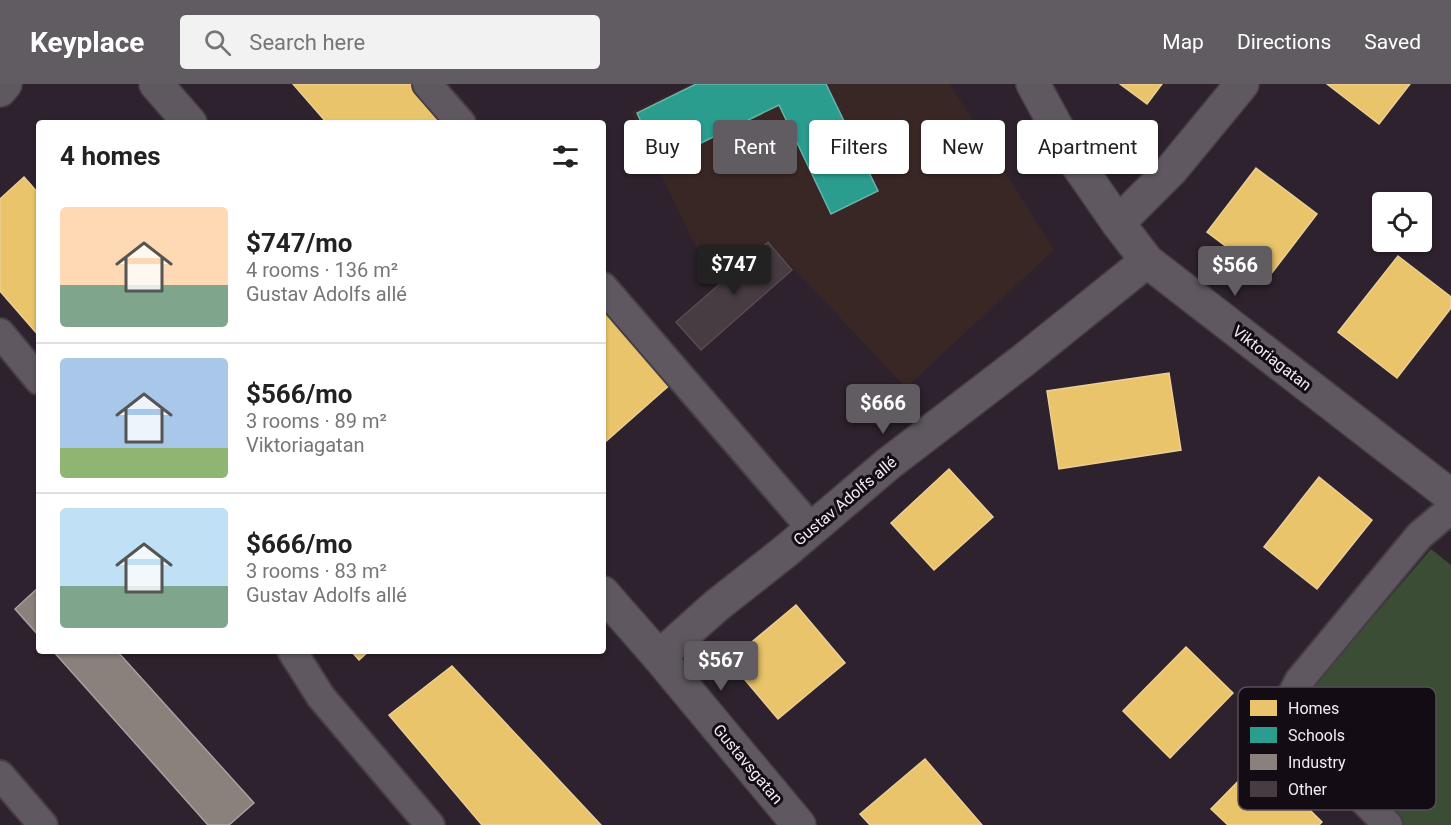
<!DOCTYPE html>
<html lang="en">
<head>
<meta charset="utf-8">
<style>
	body { margin:0; font-family:Roboto,sans-serif; background:#f2f2f2; color:#222; height:100vh; display:flex; flex-direction:column; font-size:22px; white-space:nowrap }
	* { box-sizing:border-box; margin:0 }
	p { font-size:20px; color:#767676 }
	.icon { flex:none; width:33px; height:33px; fill:none; stroke:currentColor; stroke-width:2; stroke-linecap:round; stroke-linejoin:round }
	.map { position:relative; flex:1; overflow:hidden }
	.sheet { position:absolute; left:36px; top:36px; width:570px; height:534px; display:flex; flex-direction:column; background:#fff; border-radius:6px; box-shadow:0 2px 4px #0004 }
	.sheet>* { flex:none }
	.top-card { position:absolute; left:624px; top:36px; width:570px; height:54px; display:flex; gap:12px }
	.controls { position:absolute; left:1372px; top:108px; display:grid; gap:12px }
	.controls a { display:grid; place-items:center; width:60px; height:60px; border-radius:6px; background:#fff; box-shadow:0 2px 4px #0004; font-size:30px }
	.price { position:absolute; translate:-50% -51px; padding:0 14px; border-radius:6px; background:#615c61; color:#fff; font-size:20px; line-height:39px; filter:drop-shadow(0 2px 3px #0008) }
	.price::after { content:''; position:absolute; left:50%; top:36px; width:18px; height:14px; margin-left:-9px; background:inherit; clip-path:polygon(0 0,100% 0,50% 100%) }
	.price.active { background:#222; color:#fff }
	ul { padding:0; list-style:none }
	li { display:flex; align-items:center; gap:18px; height:150px; padding:0 24px }
	li+li { border-top:2px solid #e0e0e0 }
	li span { display:grid; place-items:center; flex:none; width:168px; height:120px; border-radius:6px; color:#555 }
	li>.icon { margin-inline-start:auto }
	span .icon { width:72px; height:72px; fill:#fffc; stroke-width:1 }
	li b { font-size:26px }
	h2 { display:flex; justify-content:space-between; align-items:center; height:72px; padding:0 24px; font-size:26px }
	.tag { padding:0 21px; border-radius:6px; background:#fff; box-shadow:0 2px 4px #0004; font-size:21px; line-height:54px }
	.tag.active { background:#615c61; color:#fff }
	header { display:flex; align-items:center; gap:36px; box-sizing:border-box; height:84px; padding:0 30px; background:#615c61; color:#fff }
	header strong { font-size:28px }
	nav { display:flex; gap:33px; margin-inline-start:auto; font-size:21px }
	.search { width:420px; height:54px; background:#f2f2f2; display:flex; align-items:center; gap:15px; box-sizing:border-box; padding:0 21px; border-radius:6px; color:#767676; font-size:22px }
	.map>svg:first-child { display:block }
	.industrial { fill:#392725 }
	.green { fill:#3b4d34 }
	.homes { fill:#e9c46a; stroke:#edcf94; stroke-width:1.5 }
	.schools { fill:#2a9d8f; stroke:#67b4ae; stroke-width:1.5 }
	.industry { fill:#8a817c; stroke:#aaa0a0; stroke-width:1.5 }
	.building { fill:#473c41; stroke:#584c51; stroke-width:1.5 }
	.lines { fill:none; stroke-linecap:round; stroke-linejoin:round }
	.service-casing { stroke:#463d46; stroke-width:32 }
	.minor-casing { stroke:#463d46; stroke-width:36 }
	.service { stroke:#605860; stroke-width:28 }
	.minor { stroke:#605860; stroke-width:33 }
	.labels { text-anchor:middle; dominant-baseline:central; stroke-width:6; stroke-linejoin:round; paint-order:stroke }
	.street-label { font-size:16px; fill:#f5e8f5; stroke:#140c14 }
	.key { fill:#140c14; stroke:#584e58; stroke-width:1.5 }
	.key-label { font-size:16px; fill:#f5e8f5 }
</style>
</head>
<body>
<header>
<strong>Keyplace</strong>
<div class="search"><svg class="icon" aria-label="search" viewBox="0 0 24 24"><circle cx="10" cy="10" r="6"/><path d="M15 15l6 6"/></svg>Search here</div>
<nav><a>Map</a><a>Directions</a><a>Saved</a></nav>
</header>
<div class="map">
<svg width="1451" height="741" viewBox="0 0 1451 741">
	<rect width="100%" height="100%" fill="#2d222d"/>
	<path class="industrial" d="M 691,0 L 950,0 L 1054,166 L 906,304 L 768,157 L 714,201 L 631,28 Z"/>
	<path class="green" d="M 1431,465 L 1451,481 L 1451,741 L 1401,741 L 1292,627 Z"/>
	<g class="homes">
		<path d="M 293,0 L 411,0 L 445,39 L 327,39 Z"/>
		<path d="M 1120,0 L 1162,0 L 1147,20 Z"/>
		<path d="M 1327,0 L 1410,0 L 1379,40 Z"/>
		<path d="M 1256,84 L 1317,130 L 1268,194 L 1207,148 Z"/>
		<path d="M 24,93 L 39,110 L 39,252 L 0,207 L 0,115 Z"/>
		<path d="M 1398,172 L 1451,213 L 1451,224 L 1397,294 L 1338,248 Z"/>
		<path d="M 603,220 L 672,299 L 605,358 L 603,355 Z"/>
		<path d="M 1169,289 L 1181,366 L 1059,385 L 1047,307 Z"/>
		<path d="M 949,385 L 993,433 L 934,486 L 891,439 Z"/>
		<path d="M 1319,393 L 1372,436 L 1317,505 L 1264,463 Z"/>
		<path d="M 796,521 L 845,579 L 778,635 L 729,577 Z"/>
		<path d="M 1186,563 L 1233,609 L 1170,674 L 1123,627 Z"/>
		<path d="M 351,567 L 369,567 L 359,576 Z"/>
		<path d="M 452,582 L 601,741 L 482,741 L 389,631 Z"/>
		<path d="M 925,675 L 982,741 L 870,741 L 860,730 Z"/>
		<path d="M 1259,676 L 1322,738 L 1319,741 L 1228,741 L 1211,725 Z"/>
	</g>
	<path class="schools" d="M 696,0 L 826,0 L 878,107 L 831,130 L 779,21 L 660,79 L 637,29 Z"/>
	<g class="industry">
		<path d="M 39,503 L 39,552 L 15,525 Z"/>
		<path d="M 53,567 L 117,567 L 254,719 L 229,741 L 208,741 Z"/>
	</g>
	<path class="building" d="M 768,158 L 792,186 L 701,266 L 676,238 Z"/>
	<g class="lines">
		<defs>
			<g id="service">
				<path d="M 427,0 L 461,39"/>
				<path d="M 603,203 L 812,445"/>
				<path d="M 0,249 L 39,296"/>
				<path d="M 292,567 L 321,613 L 430,741"/>
				<path d="M 0,691 L 43,741"/>
				<path d="M 1388,741 L 1294,645 L 1287,621 L 1299,597 L 1420,451 L 1451,425"/>
			</g>
			<g id="minor">
				<path d="M 156,0 L 190,39"/>
				<path d="M 1033,0 L 1075,77 L 1118,139 L 1147,177 L 1451,412"/>
				<path d="M 0,6 L 5,0"/>
				<path d="M 1118,139 L 1172,85 L 1242,0"/>
				<path d="M 603,509 L 659,573 L 799,741"/>
				<path d="M 659,573 L 716,522 L 787,466 L 888,380 L 1025,275 L 1147,177"/>
			</g>
		</defs>
		<use href="#service" class="service-casing"/>
		<use href="#minor" class="minor-casing"/>
		<use href="#service" class="service"/>
		<use href="#minor" class="minor"/>
	</g>
	<g class="labels">
		<g class="street-label">
			<text transform="translate(1272 274) rotate(38)">Viktoriagatan</text>
			<text transform="translate(845 417) rotate(-40)">Gustav Adolfs allé</text>
			<text transform="translate(748 680) rotate(50)">Gustavsgatan</text>
		</g>
	</g>
	<rect x="1238" y="603" width="198" height="123" rx="9" class="key"/>
	<rect x="1250" y="616" width="27" height="16" fill="#e9c46a"/>
	<rect x="1250" y="643" width="27" height="16" fill="#2a9d8f"/>
	<rect x="1250" y="670" width="27" height="16" fill="#8a817c"/>
	<rect x="1250" y="697" width="27" height="16" fill="#473c41"/>
	<g class="key-label">
		<text x="1288" y="630">Homes</text>
		<text x="1288" y="657">Schools</text>
		<text x="1288" y="684">Industry</text>
		<text x="1288" y="711">Other</text>
	</g>
</svg>
<div class="controls">
<a><svg class="icon" aria-label="locate" viewBox="0 0 24 24"><circle cx="12" cy="12" r="6"/><path d="M12 2v4M12 18v4M2 12h4M18 12h4"/></svg></a>
</div>
<b class="price active" style="left:734px;top:212px">$747</b>
<b class="price" style="left:1235px;top:213px">$566</b>
<b class="price" style="left:883px;top:351px">$666</b>
<b class="price" style="left:721px;top:608px">$567</b>
<div class="top-card">
<a class="tag">Buy</a>
<a class="tag active">Rent</a>
<a class="tag">Filters</a>
<a class="tag">New</a>
<a class="tag">Apartment</a>
</div>
<section class="sheet">
<h2>4 homes<svg class="icon" aria-label="filters" viewBox="0 0 24 24"><path d="M4 7h16M4 17h16"/><circle cx="9" cy="7" r="2"/><circle cx="15" cy="17" r="2"/></svg></h2>
<ul>
<li><span style="background:linear-gradient(#ffd9b3 65%,#7fa58c 0)"><svg class="icon" aria-label="home" viewBox="0 0 24 24"><path d="M3 11l9-7 9 7M6 9v11h12V9"/></svg></span><div><b>$747/mo</b><p>4 rooms · 136 m²</p><p>Gustav Adolfs allé</p></div></li>
<li><span style="background:linear-gradient(#a9c7e8 75%,#8fb573 0)"><svg class="icon" aria-label="home" viewBox="0 0 24 24"><path d="M3 11l9-7 9 7M6 9v11h12V9"/></svg></span><div><b>$566/mo</b><p>3 rooms · 89 m²</p><p>Viktoriagatan</p></div></li>
<li><span style="background:linear-gradient(#bfe0f5 65%,#7fa58c 0)"><svg class="icon" aria-label="home" viewBox="0 0 24 24"><path d="M3 11l9-7 9 7M6 9v11h12V9"/></svg></span><div><b>$666/mo</b><p>3 rooms · 83 m²</p><p>Gustav Adolfs allé</p></div></li>
</ul>
</section>
</div>
</body>
</html>
